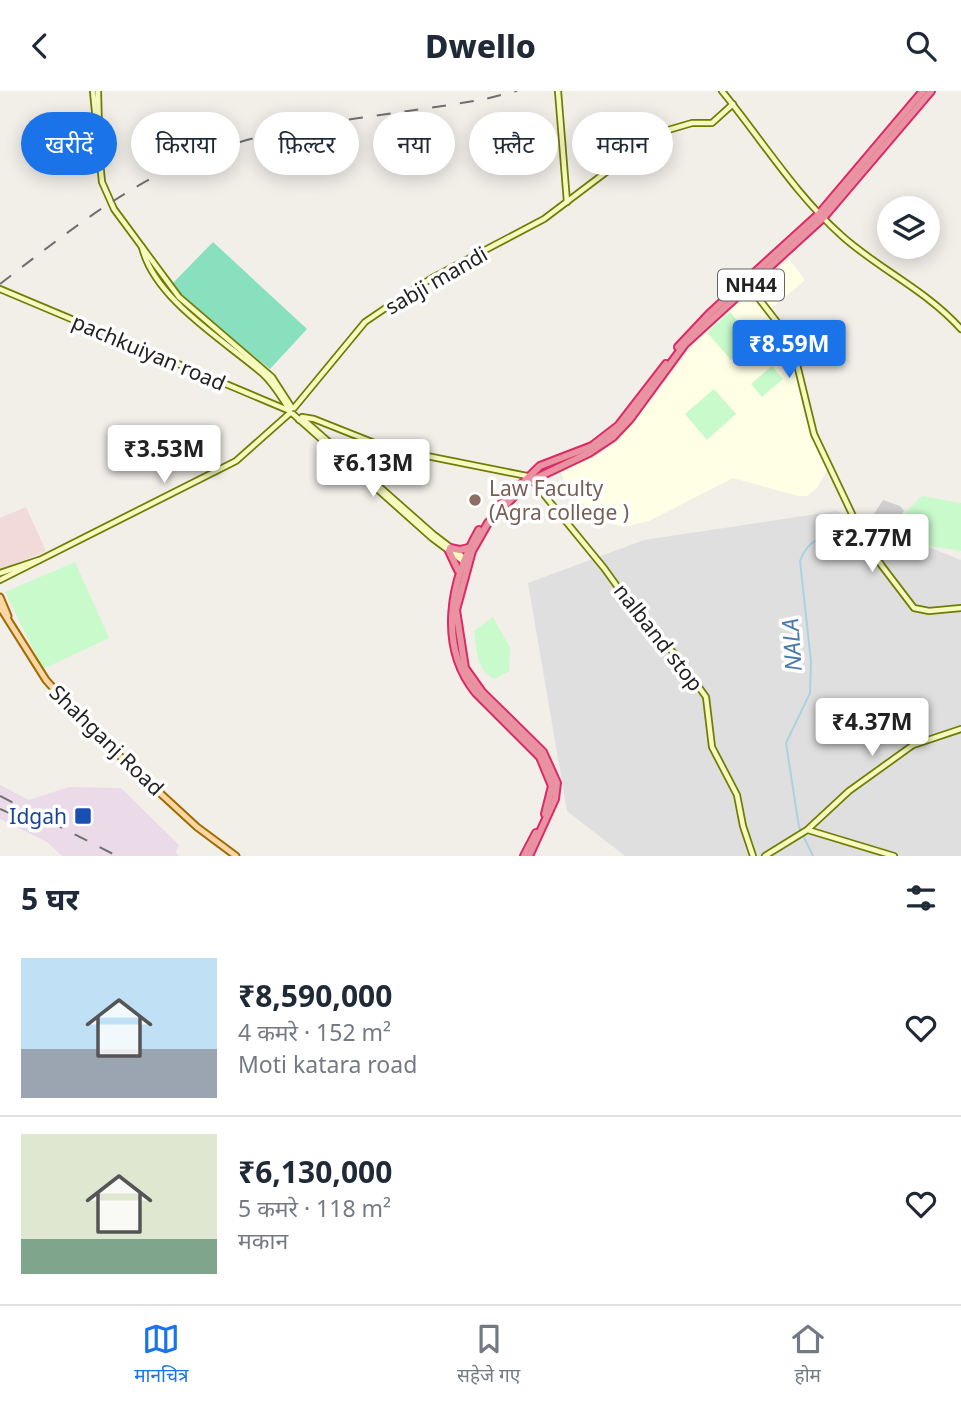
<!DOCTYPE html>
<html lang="hi">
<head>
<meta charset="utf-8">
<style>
	body { margin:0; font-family:"Noto Sans","Noto Sans Devanagari",sans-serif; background:#f2f2f3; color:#1f2937; height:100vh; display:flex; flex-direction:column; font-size:26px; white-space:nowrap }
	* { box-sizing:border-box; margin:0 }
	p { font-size:23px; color:#747a83 }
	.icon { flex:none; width:38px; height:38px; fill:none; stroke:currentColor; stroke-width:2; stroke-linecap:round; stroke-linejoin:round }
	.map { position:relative; height:765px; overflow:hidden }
	.details { display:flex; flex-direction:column; background:#fff; flex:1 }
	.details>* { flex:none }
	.top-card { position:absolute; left:21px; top:21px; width:920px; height:63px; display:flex; gap:14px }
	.controls { position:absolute; left:877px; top:105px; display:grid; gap:14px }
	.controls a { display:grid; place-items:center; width:63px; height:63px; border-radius:50%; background:#fff; box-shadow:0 4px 18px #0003; font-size:35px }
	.price { position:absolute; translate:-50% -60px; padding:0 16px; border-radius:7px; background:#fff; color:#222; font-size:23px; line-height:46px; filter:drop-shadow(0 2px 4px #0008) }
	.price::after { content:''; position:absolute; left:50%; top:42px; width:21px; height:16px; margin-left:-10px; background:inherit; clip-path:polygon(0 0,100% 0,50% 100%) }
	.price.active { background:#1a73e8; color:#fff }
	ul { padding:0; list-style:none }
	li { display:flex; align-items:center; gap:21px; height:175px; padding:0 21px }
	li+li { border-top:2px solid #e0e1e3 }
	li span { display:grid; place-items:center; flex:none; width:196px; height:140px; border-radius:0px; color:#555 }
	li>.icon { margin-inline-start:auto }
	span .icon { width:84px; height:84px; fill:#fffc; stroke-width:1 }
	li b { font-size:30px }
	h2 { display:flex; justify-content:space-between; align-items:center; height:84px; padding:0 21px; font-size:30px }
	.chip { padding:0 24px; border-radius:32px; background:#fff; box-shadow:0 4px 18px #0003; font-size:24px; line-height:63px }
	.chip.active { background:#1a73e8; color:#fff }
	header { display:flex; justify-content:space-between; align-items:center; height:91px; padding:0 21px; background:#fff; font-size:32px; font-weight:800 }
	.dock { display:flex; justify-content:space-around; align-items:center; height:98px; border-top:2px solid #e0e1e3; background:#fff; font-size:19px; color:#747a83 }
	.dock a { display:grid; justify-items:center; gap:4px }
	.dock .active { color:#1a73e8 }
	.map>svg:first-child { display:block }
	.residential { fill:#e0dfdf }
	.commercial { fill:#f2dad9 }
	.industrial { fill:#ebdbe8 }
	.education { fill:#ffffe5 }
	.religious { fill:#d0d0d0 }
	.park { fill:#c8facc }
	.pitch { fill:#88e0be }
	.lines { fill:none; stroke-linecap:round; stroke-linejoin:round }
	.stream { stroke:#aad3df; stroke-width:2 }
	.secondary-casing { stroke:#707d05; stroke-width:8 }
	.primary-casing { stroke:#a06b00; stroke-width:9 }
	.highway-casing { stroke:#dc2a67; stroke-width:10 }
	.secondary { stroke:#f7fabf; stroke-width:4.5 }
	.primary { stroke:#fcd6a4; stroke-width:5 }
	.highway { stroke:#e892a2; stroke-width:6 }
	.rail { stroke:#707070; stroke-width:2; stroke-dasharray:14 14; stroke-linecap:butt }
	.education-dot { fill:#8d6e63; stroke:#fff; stroke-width:2.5 }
	.transit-dot { fill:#1a4fb4; stroke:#fff; stroke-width:2.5 }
	.labels { text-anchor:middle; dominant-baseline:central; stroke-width:7; stroke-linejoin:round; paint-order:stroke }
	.shield { fill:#fff; stroke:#646464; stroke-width:2 }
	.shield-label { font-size:19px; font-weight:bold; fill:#222 }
	.street-label { font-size:21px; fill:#222; stroke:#fff }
	.education-label { font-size:21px; fill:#785e54; stroke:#fff; text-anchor:start }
	.transit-label { font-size:21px; fill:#164399; stroke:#fff; text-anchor:end }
	.water-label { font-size:23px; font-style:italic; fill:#4a7aab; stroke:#fff }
</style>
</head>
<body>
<header><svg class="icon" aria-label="back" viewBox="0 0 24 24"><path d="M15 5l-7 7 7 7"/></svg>Dwello<svg class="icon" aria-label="search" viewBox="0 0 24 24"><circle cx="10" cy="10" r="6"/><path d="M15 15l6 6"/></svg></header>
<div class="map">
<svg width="961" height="765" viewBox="0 0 961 765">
	<rect width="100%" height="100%" fill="#f2efe9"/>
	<path class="residential" d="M 836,420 L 961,469 L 961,765 L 625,765 L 567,720 L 528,492 L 644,449 Z"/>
	<path class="commercial" d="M 26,416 L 46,460 L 0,479 L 0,427 Z"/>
	<path class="industrial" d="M 0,694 L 29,709 L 69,696 L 121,697 L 179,754 L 176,761 L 179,765 L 62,765 L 47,751 L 0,728 Z"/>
	<g class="education">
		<path d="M 789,168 L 805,189 L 772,217 L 754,195 Z"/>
		<path d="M 750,200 L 790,252 L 805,326 L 827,379 L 817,397 L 807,405 L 798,405 L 733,387 L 649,430 L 624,436 L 602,430 L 568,400 L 561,381 L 603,361 L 634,329 L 708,235 Z"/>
	</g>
	<path class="religious" d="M 883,409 L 900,415 L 904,420 L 880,452 L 864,438 Z"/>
	<g class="park">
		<path d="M 730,221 L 754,250 L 731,269 L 707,241 Z"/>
		<path d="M 772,275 L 783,288 L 762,306 L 751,293 Z"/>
		<path d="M 714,298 L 736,323 L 707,349 L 685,323 Z"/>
		<path d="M 922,405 L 961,412 L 961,460 L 887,448 L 896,431 Z"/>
		<path d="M 75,471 L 109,547 L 43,578 L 5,501 Z"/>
		<path d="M 493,526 L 510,557 L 509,580 L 494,588 C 476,578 477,559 474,540 Z"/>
	</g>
	<path class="pitch" d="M 213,151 L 307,238 L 270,278 L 195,218 L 171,194 Z"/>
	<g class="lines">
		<path class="stream" d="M 813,765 L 799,736 L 786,652 L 810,602 L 811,571 L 800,470 C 809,445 827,445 851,438"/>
		<defs>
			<g id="secondary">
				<path d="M 93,0 L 102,91 L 114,118 L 179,206 L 272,286 L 292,317"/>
				<path d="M 98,0 L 100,79"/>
				<path d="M 558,0 L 567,111"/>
				<path d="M 722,0 C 762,49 795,103 842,145 C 880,179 926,199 961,238"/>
				<path d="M 142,156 C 154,208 225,250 263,283 C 274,293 281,306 289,318"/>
				<path d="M 749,195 L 791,249 L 814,343 L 862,444 L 882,475 L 914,517 L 929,520 L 961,517"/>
				<path d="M 0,198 L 290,320"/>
				<path d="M 294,317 L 365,231 L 393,212 L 432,187 L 544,128 L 658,42 L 692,32 L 712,32 L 733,13"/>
				<path d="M 293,323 L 432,447 L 464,471"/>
				<path d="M 299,329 L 302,326 L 314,328 L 387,357 L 527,385"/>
				<path d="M 304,329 L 433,443 L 467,469"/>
				<path d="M 532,389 L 604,477 L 645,534 L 676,564 L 706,606 L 712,656 L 737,704 L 743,735 L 753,765"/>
				<path d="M 0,482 L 39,469"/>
				<path d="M 0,489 L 236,370 L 290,322"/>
				<path d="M 808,739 L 894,765"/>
				<path d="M 765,765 L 807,739 L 849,700 L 913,654 L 961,638"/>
			</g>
			<g id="primary">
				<path d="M 0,506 L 8,525"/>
				<path d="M 0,516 L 46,589 L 86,634 L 197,736 L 236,765"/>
			</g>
			<g id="highway">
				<path d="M 678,256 L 710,222 L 819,123 L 923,0"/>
				<path d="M 497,417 L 540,375 L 592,355 L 618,335 L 666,273"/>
				<path d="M 479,439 C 451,488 437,554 476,602 L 540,666 L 552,695 L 545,723"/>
				<path d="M 450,457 L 460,459 L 468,457"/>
				<path d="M 449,460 L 458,479"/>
				<path d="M 524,765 L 536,742"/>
				<path d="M 529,765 L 555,708 L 557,692 L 543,661 L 482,601 L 465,577 L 456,519 L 472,460 L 488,432 L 528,391 L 589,362 L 613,346 L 630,328 L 685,253 L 823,127 L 931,0"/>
			</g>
		</defs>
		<use href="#secondary" class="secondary-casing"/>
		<use href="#primary" class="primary-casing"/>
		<use href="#highway" class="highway-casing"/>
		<use href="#secondary" class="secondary"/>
		<use href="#primary" class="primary"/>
		<use href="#highway" class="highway"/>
		<g class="rail">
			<path d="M 0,193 C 65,143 129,91 207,62 C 287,31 398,24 485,8 L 517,0"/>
			<path d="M 0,705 L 117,765"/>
			<path d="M 0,718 L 39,735"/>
		</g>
	</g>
	<circle class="education-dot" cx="475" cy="409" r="7"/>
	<rect class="transit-dot" x="74" y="716" width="18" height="18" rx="3.5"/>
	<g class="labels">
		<rect class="shield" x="718" y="178.5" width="66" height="31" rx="5"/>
		<g class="shield-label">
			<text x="751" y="194">NH44</text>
		</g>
		<g class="street-label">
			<text transform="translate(436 189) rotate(-30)">sabji mandi</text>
			<text transform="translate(149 261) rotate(23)">pachkuiyan road</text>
			<text transform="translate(659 546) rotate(52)">nalband stop</text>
			<text transform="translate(107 649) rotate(44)">Shahganj Road</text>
		</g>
		<g class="education-label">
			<text x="489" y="397">Law Faculty<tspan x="489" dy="24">(Agra college )</tspan></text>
		</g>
		<g class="transit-label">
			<text x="67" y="725">Idgah</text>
		</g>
		<g class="water-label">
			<text transform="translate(791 554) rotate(-94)">NALA</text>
		</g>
	</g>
</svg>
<div class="controls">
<a><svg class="icon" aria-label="layers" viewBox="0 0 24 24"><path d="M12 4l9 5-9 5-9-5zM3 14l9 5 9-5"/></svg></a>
</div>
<b class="price active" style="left:789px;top:289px">₹8.59M</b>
<b class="price" style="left:164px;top:394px">₹3.53M</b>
<b class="price" style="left:373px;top:408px">₹6.13M</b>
<b class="price" style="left:872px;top:483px">₹2.77M</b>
<b class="price" style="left:872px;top:667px">₹4.37M</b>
<div class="top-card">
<a class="chip active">खरीदें</a>
<a class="chip">किराया</a>
<a class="chip">फ़िल्टर</a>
<a class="chip">नया</a>
<a class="chip">फ़्लैट</a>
<a class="chip">मकान</a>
</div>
</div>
<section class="details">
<h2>5 घर<svg class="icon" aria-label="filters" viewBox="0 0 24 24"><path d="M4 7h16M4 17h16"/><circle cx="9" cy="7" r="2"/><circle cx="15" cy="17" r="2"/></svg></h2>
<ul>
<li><span style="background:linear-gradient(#bfe0f5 65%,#9aa5b1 0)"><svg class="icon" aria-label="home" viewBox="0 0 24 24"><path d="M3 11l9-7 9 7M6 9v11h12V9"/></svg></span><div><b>₹8,590,000</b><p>4 कमरे · 152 m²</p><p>Moti katara road</p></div><svg class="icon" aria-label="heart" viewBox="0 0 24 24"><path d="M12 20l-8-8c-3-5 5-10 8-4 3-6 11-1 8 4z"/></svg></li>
<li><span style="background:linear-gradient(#dfe7d0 75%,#7fa58c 0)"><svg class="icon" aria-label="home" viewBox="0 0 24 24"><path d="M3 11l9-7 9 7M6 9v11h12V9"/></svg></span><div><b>₹6,130,000</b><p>5 कमरे · 118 m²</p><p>मकान</p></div><svg class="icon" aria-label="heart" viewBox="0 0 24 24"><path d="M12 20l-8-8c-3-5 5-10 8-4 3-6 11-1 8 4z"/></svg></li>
</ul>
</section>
<nav class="dock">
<a class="active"><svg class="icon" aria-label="map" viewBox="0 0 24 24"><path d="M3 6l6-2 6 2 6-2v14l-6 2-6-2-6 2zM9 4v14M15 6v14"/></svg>मानचित्र</a>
<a><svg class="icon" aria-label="saved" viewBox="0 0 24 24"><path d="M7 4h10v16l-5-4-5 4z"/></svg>सहेजे गए</a>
<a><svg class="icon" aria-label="home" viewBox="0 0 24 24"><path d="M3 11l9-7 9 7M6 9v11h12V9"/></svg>होम</a>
</nav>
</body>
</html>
